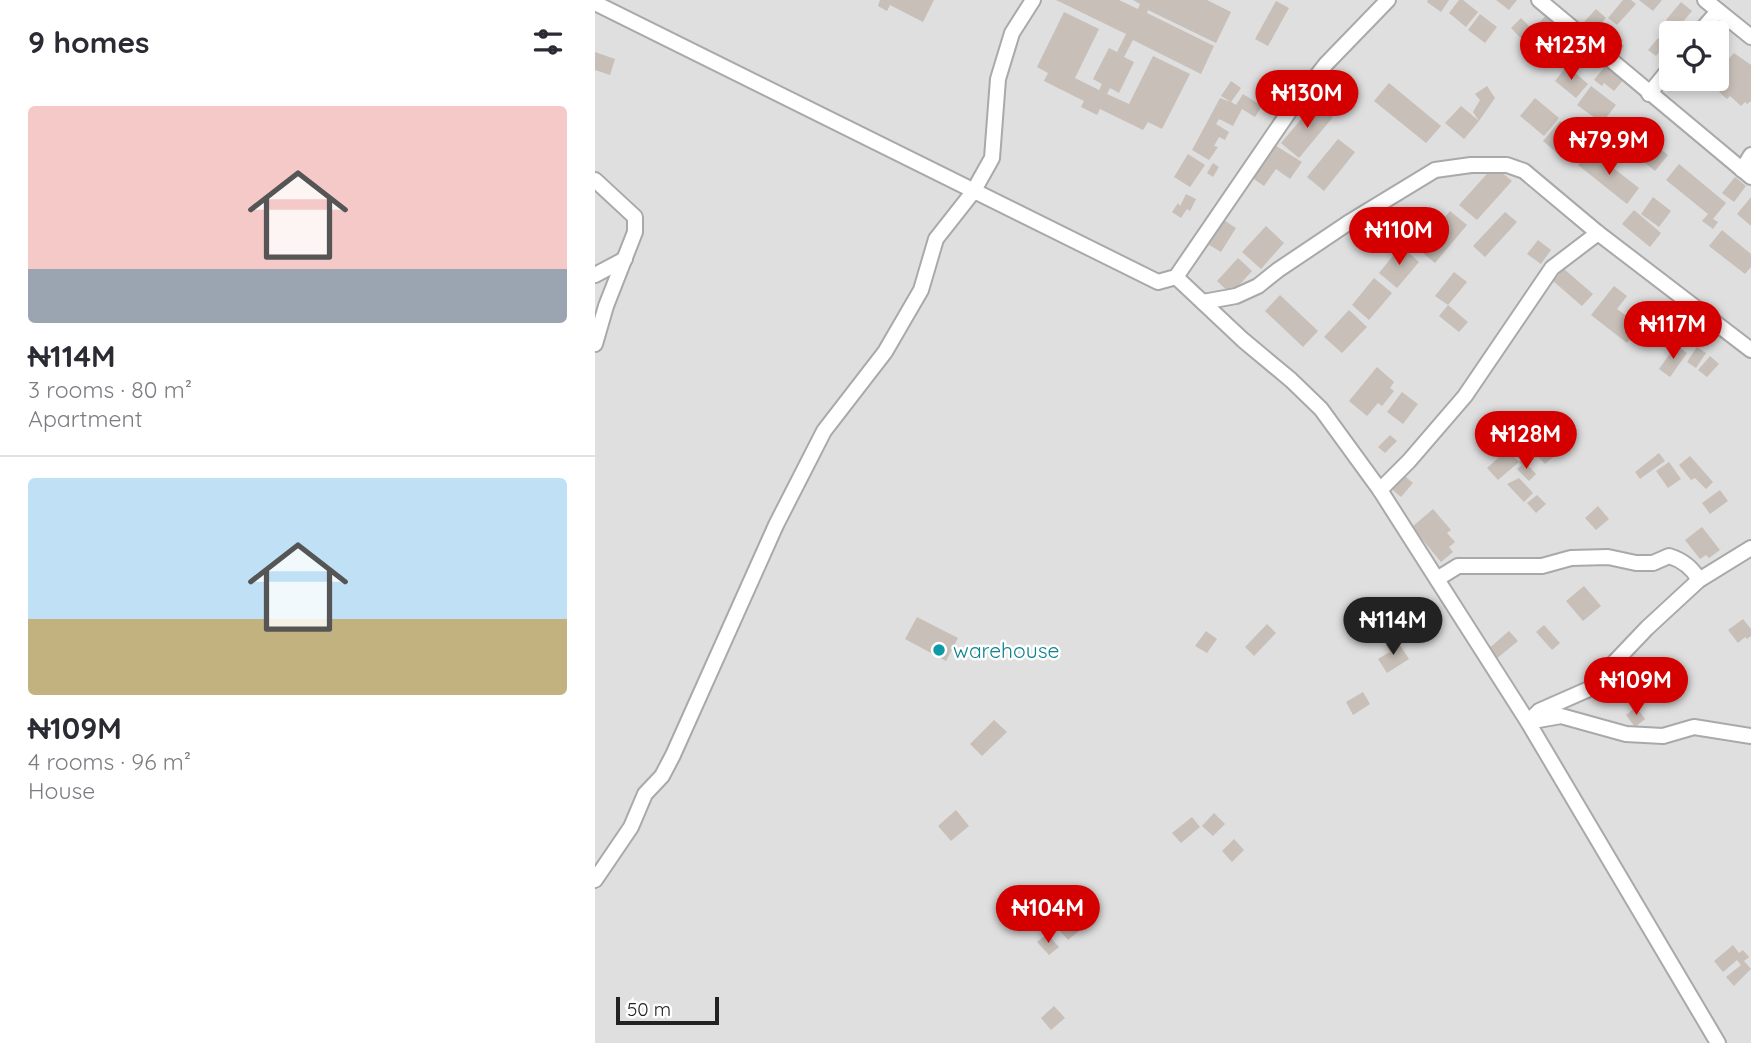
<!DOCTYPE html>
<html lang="en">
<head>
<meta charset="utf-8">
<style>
	body { margin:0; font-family:Quicksand,sans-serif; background:#f7f7f7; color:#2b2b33; height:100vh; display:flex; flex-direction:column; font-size:26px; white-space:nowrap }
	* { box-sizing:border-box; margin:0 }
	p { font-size:23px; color:#7c7c81 }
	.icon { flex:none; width:38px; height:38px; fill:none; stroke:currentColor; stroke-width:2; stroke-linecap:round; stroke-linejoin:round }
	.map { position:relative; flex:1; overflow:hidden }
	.details { display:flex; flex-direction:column; background:#fff; width:595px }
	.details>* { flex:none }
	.tools { position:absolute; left:1064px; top:21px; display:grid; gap:14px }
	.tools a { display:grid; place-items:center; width:70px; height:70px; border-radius:7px; background:#fff; box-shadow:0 4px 10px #0003; font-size:35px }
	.scale { position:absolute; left:21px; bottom:18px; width:103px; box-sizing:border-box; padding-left:7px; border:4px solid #222; border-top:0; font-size:19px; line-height:24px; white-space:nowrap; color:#222; -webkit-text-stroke:5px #fff; paint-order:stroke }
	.price { position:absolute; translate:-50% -60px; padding:0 16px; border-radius:24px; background:#d40000; color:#fff; font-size:23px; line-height:46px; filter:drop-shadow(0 2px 4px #0008) }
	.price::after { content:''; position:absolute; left:50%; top:42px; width:21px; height:16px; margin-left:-10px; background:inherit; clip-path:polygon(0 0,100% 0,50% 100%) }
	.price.active { background:#222; color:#fff }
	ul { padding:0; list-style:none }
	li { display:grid; align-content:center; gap:14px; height:371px; padding:0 28px }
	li+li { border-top:2px solid #e1e1e2 }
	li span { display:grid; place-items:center; height:217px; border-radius:7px; color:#555 }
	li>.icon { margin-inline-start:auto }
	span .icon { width:126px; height:126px; fill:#fffc; stroke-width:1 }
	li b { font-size:30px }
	h2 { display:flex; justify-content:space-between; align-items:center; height:84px; padding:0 28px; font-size:30px }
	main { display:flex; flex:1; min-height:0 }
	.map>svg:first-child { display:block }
	.residential { fill:#e0dfdf; fill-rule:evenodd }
	.building { fill:#c7bfb8 }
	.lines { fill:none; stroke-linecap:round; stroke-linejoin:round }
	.minor-casing { stroke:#a9a9a9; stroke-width:18 }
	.minor { stroke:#fff; stroke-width:14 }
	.culture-dot { fill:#0f9aa8; stroke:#fff; stroke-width:2.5 }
	.labels { text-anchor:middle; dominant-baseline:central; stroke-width:5; stroke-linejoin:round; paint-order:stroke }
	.culture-label { font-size:21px; fill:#0d838f; stroke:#fff; text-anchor:start }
</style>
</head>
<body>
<main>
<section class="details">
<h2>9 homes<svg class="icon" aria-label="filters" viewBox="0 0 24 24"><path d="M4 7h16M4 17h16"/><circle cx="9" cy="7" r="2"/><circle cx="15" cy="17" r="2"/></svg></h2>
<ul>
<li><span style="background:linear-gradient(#f6c9c9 75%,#9aa5b1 0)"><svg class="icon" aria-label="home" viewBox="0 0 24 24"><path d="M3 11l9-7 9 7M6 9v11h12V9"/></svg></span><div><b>₦114M</b><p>3 rooms · 80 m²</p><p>Apartment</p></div></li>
<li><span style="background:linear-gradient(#bfe0f5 65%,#c2b280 0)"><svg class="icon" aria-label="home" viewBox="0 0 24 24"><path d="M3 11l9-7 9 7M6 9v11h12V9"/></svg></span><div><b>₦109M</b><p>4 rooms · 96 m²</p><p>House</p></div></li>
</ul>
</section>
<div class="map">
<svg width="1156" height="1043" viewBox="0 0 1156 1043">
	<rect width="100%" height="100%" fill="#f2efe9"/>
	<path class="residential" d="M 0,0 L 1156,0 L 1156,1043 L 0,1043 ZM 1076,33 L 1122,33 L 1122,79 L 1076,79 Z"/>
	<g class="building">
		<path d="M 285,0 L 339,0 L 328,22 L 295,5 L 292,11 L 283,6 Z"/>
		<path d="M 461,0 L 524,0 L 543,9 L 545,4 L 538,0 L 612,0 L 636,12 L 621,43 L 553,10 L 552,13 L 619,46 L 606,74 L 538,40 L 529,57 L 539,62 L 524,93 L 515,88 L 512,94 L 534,104 L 558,56 L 595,74 L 567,129 L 553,122 L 548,130 L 505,109 L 502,115 L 486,107 L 489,101 L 449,81 L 453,73 L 442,67 L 469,12 L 504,29 L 480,78 L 504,90 L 507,84 L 498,79 L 514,48 L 522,52 L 531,34 Z"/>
		<path d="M 833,0 L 854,0 L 846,12 L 832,2 Z"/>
		<path d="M 864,0 L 868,0 L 883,12 L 871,27 L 854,13 Z"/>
		<path d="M 901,0 L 922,0 L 914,10 Z"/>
		<path d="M 1028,0 L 1036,0 L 1041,4 L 1022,25 L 1013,18 Z"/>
		<path d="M 1044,0 L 1067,0 L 1058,11 Z"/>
		<path d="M 681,1 L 694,8 L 673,46 L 660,39 Z"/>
		<path d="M 1086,2 L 1097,11 L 1082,29 L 1071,20 Z"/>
		<path d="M 1001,9 L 1011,18 L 999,31 L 989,22 Z"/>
		<path d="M 956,11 L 966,22 L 937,50 L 916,28 L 926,18 L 937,29 Z"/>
		<path d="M 885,14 L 902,27 L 890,43 L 873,30 Z"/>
		<path d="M 1011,26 L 1018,32 L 1011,40 L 1004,35 Z"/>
		<path d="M 1020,33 L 1028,40 L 1025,43 L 1029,46 L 1023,52 L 1012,41 Z"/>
		<path d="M 1063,38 L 1071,44 L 1061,56 L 1053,50 Z"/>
		<path d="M 0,52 L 20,59 L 15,75 L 0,70 Z"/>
		<path d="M 1139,53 L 1156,65 L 1156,101 L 1152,104 L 1150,102 L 1146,106 L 1135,96 L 1132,99 L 1124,92 L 1127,90 L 1115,79 L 1122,79 L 1122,67 L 1126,62 L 1129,64 Z"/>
		<path d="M 1011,65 L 1029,79 L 1019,91 L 1009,83 L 1007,86 L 999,80 Z"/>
		<path d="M 972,66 L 993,84 L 981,98 L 960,81 Z"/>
		<path d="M 636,81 L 646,88 L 636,102 L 641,105 L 648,94 L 667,106 L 660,117 L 647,109 L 638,126 L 624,119 L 621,124 L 634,132 L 630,140 L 624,137 L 619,146 L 623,147 L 614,160 L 597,150 L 625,98 L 636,102 L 626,96 Z"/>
		<path d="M 794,83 L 846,126 L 831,143 L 779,101 Z"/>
		<path d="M 892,86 L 900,98 L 884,121 L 869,139 L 850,123 L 866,106 L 884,121 L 878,112 L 885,100 L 880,94 Z"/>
		<path d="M 996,86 L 1021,105 L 1007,123 L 982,105 Z"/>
		<path d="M 940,98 L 964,118 L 949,136 L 925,116 Z"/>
		<path d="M 720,103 L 738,117 L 704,158 L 686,143 Z"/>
		<path d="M 1025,117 L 1073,155 L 1060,171 L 1012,132 Z"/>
		<path d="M 965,121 L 987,141 L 970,160 L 948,141 Z"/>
		<path d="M 743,139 L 760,152 L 729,191 L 712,177 Z"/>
		<path d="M 678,144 L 707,162 L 695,179 L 681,169 L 669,186 L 656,177 Z"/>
		<path d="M 995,150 L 1044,188 L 1032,204 L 983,165 Z"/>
		<path d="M 593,154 L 610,165 L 595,187 L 579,177 Z"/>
		<path d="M 618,163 L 624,167 L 618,177 L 612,173 Z"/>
		<path d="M 1084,164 L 1131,203 L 1118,219 L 1123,222 L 1118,229 L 1107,221 L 1113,214 L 1071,180 Z"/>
		<path d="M 899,166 L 917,181 L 882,220 L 864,205 Z"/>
		<path d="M 1140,177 L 1151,186 L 1139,202 L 1127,193 Z"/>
		<path d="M 591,194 L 601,199 L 595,211 L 592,209 L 586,218 L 577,212 L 583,203 L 585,206 Z"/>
		<path d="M 1058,197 L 1076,211 L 1064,227 L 1046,214 Z"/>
		<path d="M 1156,197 L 1156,226 L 1142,214 Z"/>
		<path d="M 1039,210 L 1066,233 L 1055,247 L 1027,224 Z"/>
		<path d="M 855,211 L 872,225 L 840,263 L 823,249 Z"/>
		<path d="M 910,212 L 922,222 L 890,257 L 878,246 Z"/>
		<path d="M 627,219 L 641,228 L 626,252 L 611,243 Z"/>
		<path d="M 671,226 L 689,243 L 666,269 L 647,252 Z"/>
		<path d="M 1127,230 L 1156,254 L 1156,267 L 1150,274 L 1114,246 Z"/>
		<path d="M 943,240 L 956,250 L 946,264 L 932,254 Z"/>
		<path d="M 806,246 L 824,262 L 802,288 L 784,273 Z"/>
		<path d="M 643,258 L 657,271 L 636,294 L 622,281 Z"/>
		<path d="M 969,269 L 998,294 L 987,306 L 958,281 Z"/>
		<path d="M 859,272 L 872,282 L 853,305 L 840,296 Z"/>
		<path d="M 779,278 L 797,293 L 774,320 L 757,305 Z"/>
		<path d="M 1019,286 L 1032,296 L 1022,309 L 1036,319 L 1039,315 L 1048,322 L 1032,343 L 996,315 Z"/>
		<path d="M 685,295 L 723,331 L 708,347 L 670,311 Z"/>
		<path d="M 853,305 L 873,322 L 864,332 L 844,316 Z"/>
		<path d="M 754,310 L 772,327 L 747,353 L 729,337 Z"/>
		<path d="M 1087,310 L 1094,314 L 1085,328 L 1078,324 Z"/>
		<path d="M 1071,320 L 1084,331 L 1070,347 L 1058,336 Z"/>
		<path d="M 1081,345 L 1092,353 L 1075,377 L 1064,369 Z"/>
		<path d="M 1102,347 L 1111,353 L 1101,368 L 1092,362 Z"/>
		<path d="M 1115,356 L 1124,364 L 1112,377 L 1103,370 Z"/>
		<path d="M 782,367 L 799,382 L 795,388 L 799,391 L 787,406 L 783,403 L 772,416 L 754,401 Z"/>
		<path d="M 807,392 L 823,404 L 808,424 L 792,412 Z"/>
		<path d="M 939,425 L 964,452 L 950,464 L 925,438 Z"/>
		<path d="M 795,435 L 802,441 L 790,453 L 783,447 Z"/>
		<path d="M 912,450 L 924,462 L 903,480 L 892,468 Z"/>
		<path d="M 1064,453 L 1070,461 L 1045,479 L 1040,472 Z"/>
		<path d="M 1095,456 L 1118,482 L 1111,489 L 1100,478 L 1096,480 L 1084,465 Z"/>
		<path d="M 927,459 L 941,474 L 934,481 L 922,469 L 927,465 L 924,462 Z"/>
		<path d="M 1074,462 L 1086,479 L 1073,488 L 1061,471 Z"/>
		<path d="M 805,472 L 818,483 L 806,497 L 793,486 Z"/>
		<path d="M 924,478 L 938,493 L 929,502 L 912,484 Z"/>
		<path d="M 1125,490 L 1133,501 L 1115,514 L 1107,503 Z"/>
		<path d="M 942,495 L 951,504 L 941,513 L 932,503 Z"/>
		<path d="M 1003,506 L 1014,519 L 1001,530 L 990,518 Z"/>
		<path d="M 838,509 L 856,530 L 852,533 L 860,542 L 854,547 L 858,552 L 846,562 L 817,527 Z"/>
		<path d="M 1107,527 L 1125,550 L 1114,558 L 1111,555 L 1105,559 L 1090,540 Z"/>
		<path d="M 989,586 L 1006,606 L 988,621 L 971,601 Z"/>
		<path d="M 322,617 L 363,638 L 351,661 L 310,639 Z"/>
		<path d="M 1148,619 L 1156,629 L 1156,636 L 1152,639 L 1150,637 L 1143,643 L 1133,630 Z"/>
		<path d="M 672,624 L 681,633 L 659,656 L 650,647 Z"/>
		<path d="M 949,625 L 965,643 L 957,650 L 941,632 Z"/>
		<path d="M 611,631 L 622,639 L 612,653 L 600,646 Z"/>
		<path d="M 914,631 L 923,641 L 900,660 L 892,650 Z"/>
		<path d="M 801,639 L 814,659 L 792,673 L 783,659 L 795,652 L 791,645 Z"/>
		<path d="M 768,692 L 775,704 L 758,715 L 751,702 Z"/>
		<path d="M 1041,707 L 1050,719 L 1040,727 L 1031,715 Z"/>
		<path d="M 399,720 L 412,732 L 387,756 L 375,744 Z"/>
		<path d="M 361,810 L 374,826 L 356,841 L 343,826 Z"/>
		<path d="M 619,813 L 630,824 L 618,836 L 607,826 Z"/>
		<path d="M 597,817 L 605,827 L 586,843 L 577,833 Z"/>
		<path d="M 639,839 L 649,850 L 637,862 L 627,851 Z"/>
		<path d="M 484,916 L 491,925 L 473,940 L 465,931 Z"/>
		<path d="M 452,934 L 464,947 L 454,955 L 442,942 Z"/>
		<path d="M 1138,945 L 1144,953 L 1148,950 L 1154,957 L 1149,961 L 1156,969 L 1139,986 L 1131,977 L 1146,965 L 1142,960 L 1128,972 L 1119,961 Z"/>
		<path d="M 459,1006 L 470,1018 L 456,1030 L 446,1018 Z"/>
	</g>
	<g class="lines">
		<defs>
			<g id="minor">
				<path d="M 944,0 L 1156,177"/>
				<path d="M 1110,0 L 1156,37"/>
				<path d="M 0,3 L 563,282 L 581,277 L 696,109 L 731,64 L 793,0"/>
				<path d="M 1104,33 L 1123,11"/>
				<path d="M 1054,94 L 1076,67"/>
				<path d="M 1147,170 L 1156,155"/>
				<path d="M 0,180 L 40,217 L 40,232 L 11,306 L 0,344"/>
				<path d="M 0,275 L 30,259"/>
				<path d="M 581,277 L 648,340 L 696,380 L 726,409 L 785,490 L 933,722 L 1123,1043"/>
				<path d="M 608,302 L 641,296 L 663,286 L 683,270 L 753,223 L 840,170 L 876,165 L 912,165 L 929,171 L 1003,233 L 1156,350"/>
				<path d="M 785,490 L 814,461 L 870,396 L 957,268 L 1003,233"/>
				<path d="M 842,579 L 863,566 L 947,566 L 976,558 L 1013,557 L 1041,563 L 1058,563 L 1074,556 C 1087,560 1097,567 1104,580"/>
				<path d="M 938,721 L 966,716 L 1031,734 L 1068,736 L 1099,727 L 1156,736"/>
				<path d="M 933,722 L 944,711 L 994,689 L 1052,628 L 1104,580 L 1156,548"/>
				<path d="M 0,880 L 36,827 L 50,794 L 67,776 L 78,755 L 181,525 L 229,431 L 290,352 L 326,290 L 341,239 L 378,192 L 397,158 L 403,79 L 417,33 L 438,0"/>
			</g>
		</defs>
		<use href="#minor" class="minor-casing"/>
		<use href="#minor" class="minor"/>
	</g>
	<circle class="culture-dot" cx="344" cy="650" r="7"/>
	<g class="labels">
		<g class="culture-label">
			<text x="358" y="650">warehouse</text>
		</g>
	</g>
</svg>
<div class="tools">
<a><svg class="icon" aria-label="locate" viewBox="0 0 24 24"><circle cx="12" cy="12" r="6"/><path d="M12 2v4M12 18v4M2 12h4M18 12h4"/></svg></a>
</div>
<div class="scale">50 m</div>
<b class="price" style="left:976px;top:82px">₦123M</b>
<b class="price" style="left:712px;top:130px">₦130M</b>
<b class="price" style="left:1014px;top:177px">₦79.9M</b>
<b class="price" style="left:804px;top:267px">₦110M</b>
<b class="price" style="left:1078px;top:361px">₦117M</b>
<b class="price" style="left:931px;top:471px">₦128M</b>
<b class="price active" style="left:798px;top:657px">₦114M</b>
<b class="price" style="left:1041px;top:717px">₦109M</b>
<b class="price" style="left:453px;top:945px">₦104M</b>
</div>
</main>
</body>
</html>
